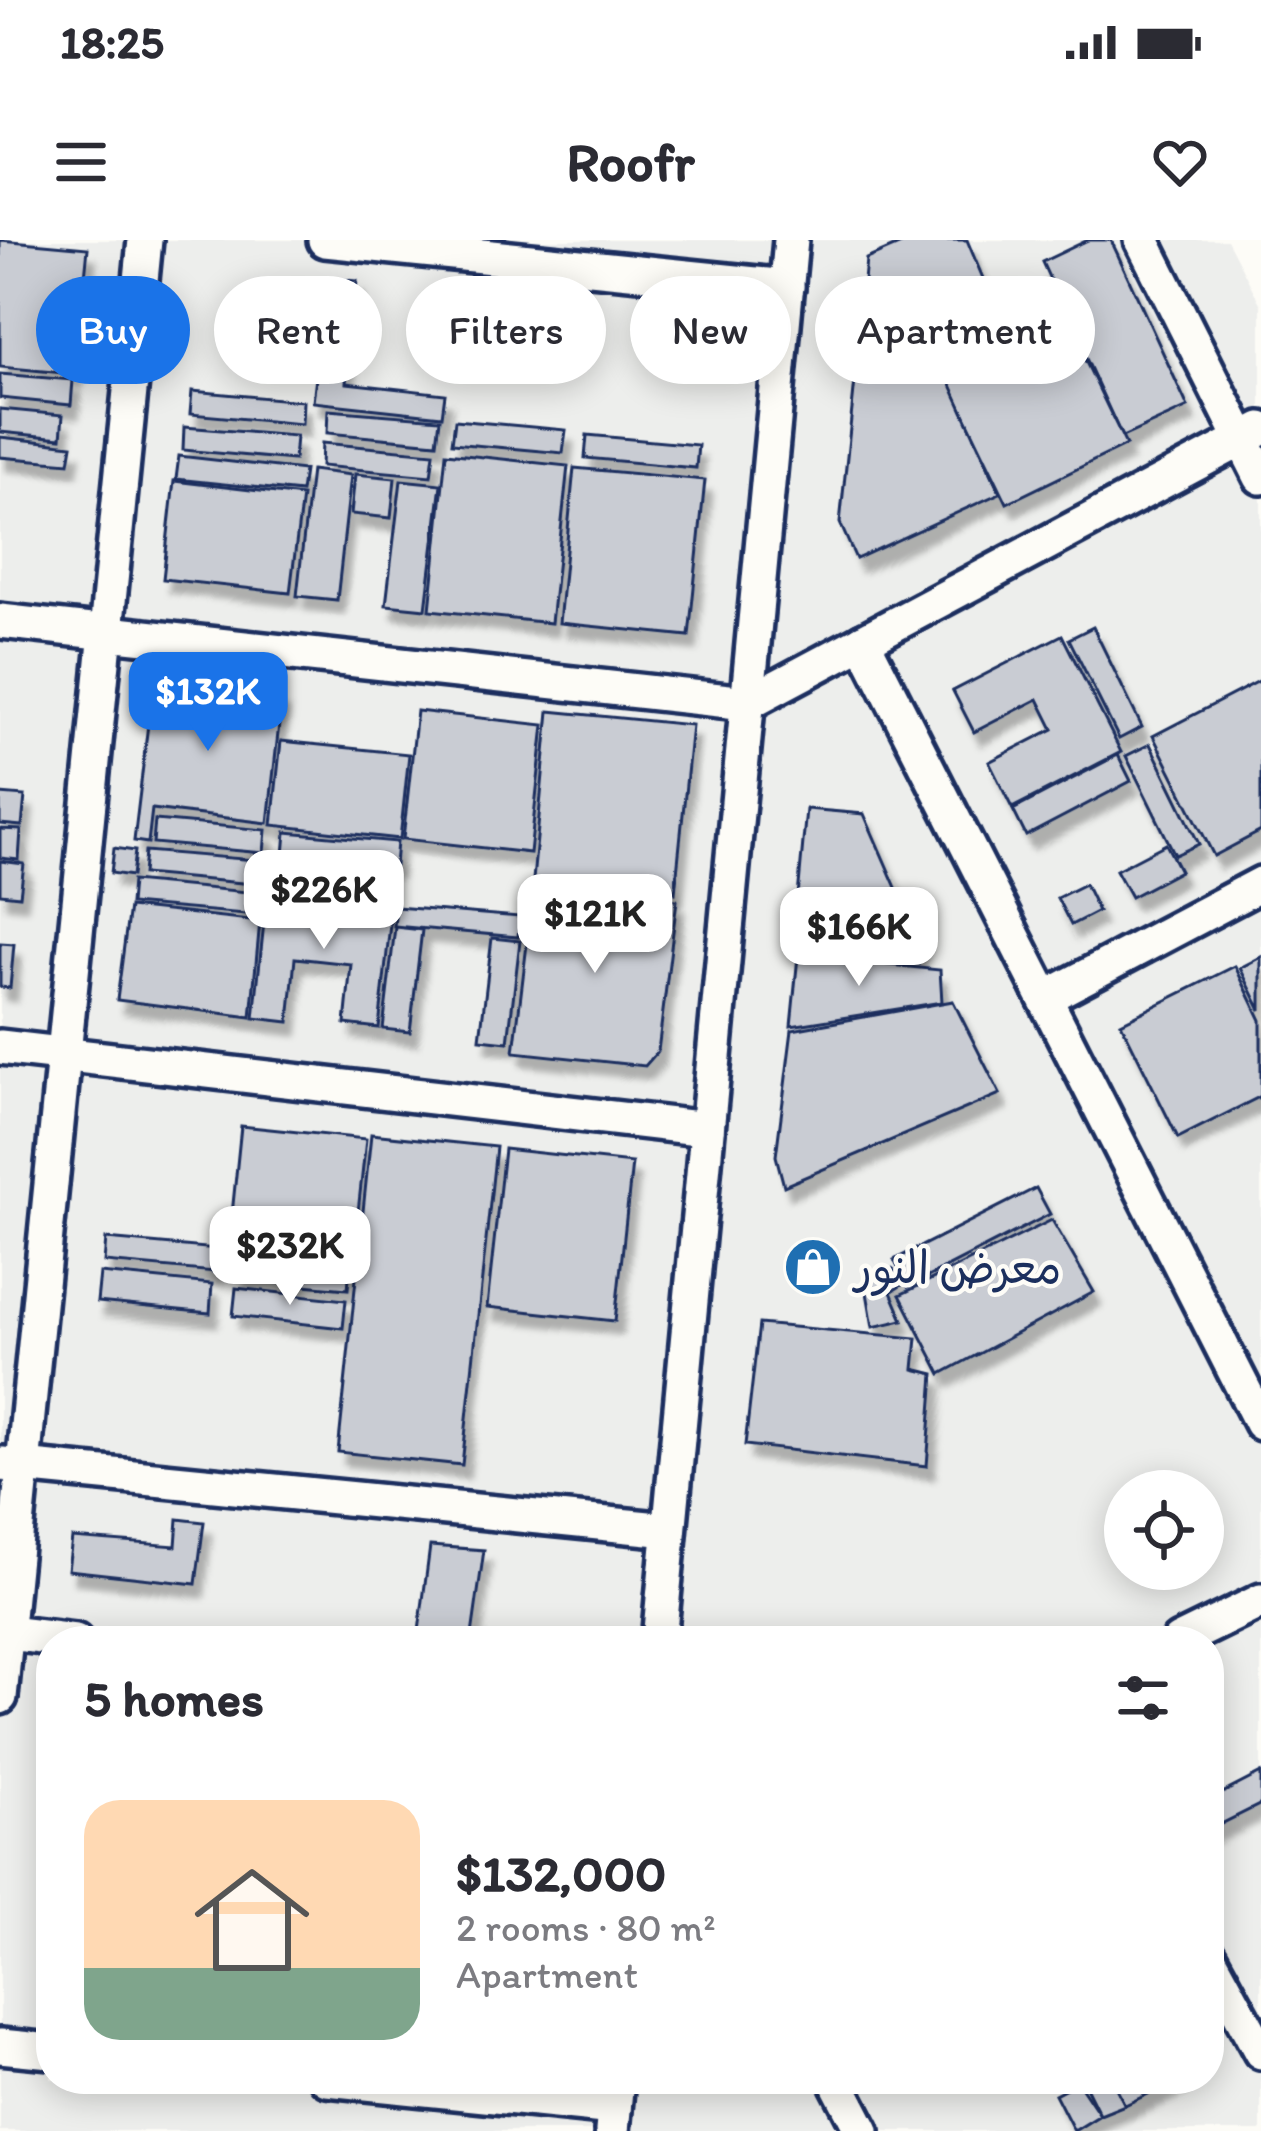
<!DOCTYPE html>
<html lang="en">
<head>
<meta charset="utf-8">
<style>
	body { margin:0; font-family:Itim,"Playpen Sans Arabic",sans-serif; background:#f2f2f3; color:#2b2b33; height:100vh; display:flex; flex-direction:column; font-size:45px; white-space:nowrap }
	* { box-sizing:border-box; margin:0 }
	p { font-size:39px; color:#7c7c81 }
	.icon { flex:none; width:66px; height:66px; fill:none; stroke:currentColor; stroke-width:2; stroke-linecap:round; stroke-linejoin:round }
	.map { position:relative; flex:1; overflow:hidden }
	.drawer { position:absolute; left:36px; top:1386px; width:1188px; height:468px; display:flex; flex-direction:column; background:#fff; border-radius:48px; box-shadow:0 6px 30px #0003 }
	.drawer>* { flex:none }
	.guide { position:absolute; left:36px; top:36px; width:1191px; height:108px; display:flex; gap:24px }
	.tools { position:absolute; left:1104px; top:1230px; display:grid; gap:24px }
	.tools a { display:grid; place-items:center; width:120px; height:120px; border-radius:50%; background:#fff; box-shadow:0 6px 30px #0003; font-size:60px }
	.price { position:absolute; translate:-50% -102px; padding:0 27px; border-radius:24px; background:#fff; color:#222; font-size:39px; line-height:78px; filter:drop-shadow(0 3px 6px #0008) }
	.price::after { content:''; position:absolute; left:50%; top:72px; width:36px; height:27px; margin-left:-18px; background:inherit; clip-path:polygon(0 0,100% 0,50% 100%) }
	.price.selected { background:#1a73e8; color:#fff }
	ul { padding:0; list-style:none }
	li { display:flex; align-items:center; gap:36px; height:300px; padding:0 48px }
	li+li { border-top:3px solid #e1e1e2 }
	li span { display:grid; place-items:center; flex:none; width:336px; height:240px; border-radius:36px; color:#555 }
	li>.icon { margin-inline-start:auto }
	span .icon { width:144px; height:144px; fill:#fffc; stroke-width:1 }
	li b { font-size:51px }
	h2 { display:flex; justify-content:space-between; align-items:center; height:144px; padding:0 48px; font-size:51px }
	.pill { padding:0 42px; border-radius:54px; background:#fff; box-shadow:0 6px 30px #0003; font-size:42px; line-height:108px }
	.pill.selected { background:#1a73e8; color:#fff }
	.status { display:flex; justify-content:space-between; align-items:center; height:84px; padding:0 60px; background:#fff; direction:ltr }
	.status svg { height:33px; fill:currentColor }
	header { display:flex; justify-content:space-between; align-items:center; height:156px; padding:0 48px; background:#fff; font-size:54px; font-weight:700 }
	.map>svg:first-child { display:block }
	.built { fill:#edeeec; fill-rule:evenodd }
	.building { fill:#c9ccd3; stroke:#1b2f5e; stroke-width:3; filter:url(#shadow) }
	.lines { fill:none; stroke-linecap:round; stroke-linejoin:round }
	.minor-casing { stroke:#1b2f5e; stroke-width:42 }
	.minor { stroke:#fdfcf7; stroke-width:33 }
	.labels { text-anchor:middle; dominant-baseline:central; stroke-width:9; stroke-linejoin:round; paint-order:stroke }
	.poi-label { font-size:45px; fill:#1b2f5e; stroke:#fdfcf7; text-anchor:start }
</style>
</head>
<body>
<div class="status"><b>18:25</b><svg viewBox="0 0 49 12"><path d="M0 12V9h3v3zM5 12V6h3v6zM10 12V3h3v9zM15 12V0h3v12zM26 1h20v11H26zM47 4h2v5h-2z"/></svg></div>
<header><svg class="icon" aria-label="menu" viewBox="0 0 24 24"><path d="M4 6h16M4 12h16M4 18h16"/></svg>Roofr<svg class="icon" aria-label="heart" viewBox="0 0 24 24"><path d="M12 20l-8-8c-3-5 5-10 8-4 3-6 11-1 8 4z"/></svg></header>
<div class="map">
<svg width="1261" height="1891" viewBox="0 0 1261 1891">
	<defs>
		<filter id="shadow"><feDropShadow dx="7" dy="13" stdDeviation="3" flood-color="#0004"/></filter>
	</defs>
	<rect width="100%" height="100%" fill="#fdfcf7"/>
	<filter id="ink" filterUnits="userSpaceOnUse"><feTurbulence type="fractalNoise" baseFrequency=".00833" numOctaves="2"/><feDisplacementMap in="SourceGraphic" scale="24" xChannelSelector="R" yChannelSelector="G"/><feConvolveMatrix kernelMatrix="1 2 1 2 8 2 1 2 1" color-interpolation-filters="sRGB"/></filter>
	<g filter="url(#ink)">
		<path class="built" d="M 0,0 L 1227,0 L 1261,65 L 1261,1891 L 0,1891 ZM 1125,1251 L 1203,1251 L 1203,1329 L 1125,1329 ZM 51,1401 L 1209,1401 L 1209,1839 L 51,1839 Z"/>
		<g class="building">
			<path d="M 0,0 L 88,8 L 75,134 L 0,127 Z"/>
			<path d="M 910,0 L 967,0 L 997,72 L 856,131 L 866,19 Z"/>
			<path d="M 1088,0 L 1111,0 L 1188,167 L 1122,197 L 1042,22 Z"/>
			<path d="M 328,38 L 357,41 L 346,143 L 445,154 L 442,176 L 313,162 Z"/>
			<path d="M 1057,62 L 1126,205 L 1007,263 L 938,120 Z"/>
			<path d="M 932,103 L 1000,253 L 856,319 L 840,283 L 856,131 Z"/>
			<path d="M 0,134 L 73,140 L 71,165 L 0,158 Z"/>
			<path d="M 192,151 L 303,161 L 302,184 L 190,174 Z"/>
			<path d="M 0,169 L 63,175 L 61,198 L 0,192 Z"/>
			<path d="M 328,170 L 440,179 L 437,203 L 327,193 Z"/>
			<path d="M 455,180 L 566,190 L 563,213 L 452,203 Z"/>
			<path d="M 184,187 L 296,196 L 294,220 L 183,210 Z"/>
			<path d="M 587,195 L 698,205 L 696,228 L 585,218 Z"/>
			<path d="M 0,197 L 72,205 L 69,223 L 0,217 Z"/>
			<path d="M 322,203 L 434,213 L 431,236 L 321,226 Z"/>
			<path d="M 446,213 L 568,226 L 551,383 L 430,370 Z"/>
			<path d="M 179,216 L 304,230 L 301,252 L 176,239 Z"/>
			<path d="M 574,228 L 705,240 L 689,396 L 559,383 Z"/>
			<path d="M 311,230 L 351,235 L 337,360 L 297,356 Z"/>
			<path d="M 355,234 L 395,238 L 391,278 L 351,274 Z"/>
			<path d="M 401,240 L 441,244 L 426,369 L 386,365 Z"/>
			<path d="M 174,241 L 302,256 L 290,353 L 163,339 Z"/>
			<path d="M 1093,387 L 1142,487 L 1119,499 L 1069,399 Z"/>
			<path d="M 1062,395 L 1121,512 L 1012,568 L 989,522 L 1053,489 L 1038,459 L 974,492 L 953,451 Z"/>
			<path d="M 1261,440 L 1261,591 L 1214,616 L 1153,496 Z"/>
			<path d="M 153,442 L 282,457 L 268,583 L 152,569 L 148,603 L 134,601 Z"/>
			<path d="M 417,471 L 544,485 L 530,613 L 403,599 Z"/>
			<path d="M 549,471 L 692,485 L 675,653 L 533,640 Z"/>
			<path d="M 281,501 L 409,514 L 400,599 L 272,585 Z"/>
			<path d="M 1150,504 L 1199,604 L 1175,615 L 1126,516 Z"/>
			<path d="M 1118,515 L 1131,541 L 1026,596 L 1013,570 Z"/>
			<path d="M 0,554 L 25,556 L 22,586 L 0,584 Z"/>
			<path d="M 806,569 L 864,574 L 914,689 L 796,678 Z"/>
			<path d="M 155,580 L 266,590 L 264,613 L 153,603 Z"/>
			<path d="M 0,589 L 21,590 L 19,620 L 0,618 Z"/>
			<path d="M 286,592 L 397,602 L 395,625 L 284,615 Z"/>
			<path d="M 1166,604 L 1180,631 L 1131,657 L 1116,630 Z"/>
			<path d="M 114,608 L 135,611 L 132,636 L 111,633 Z"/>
			<path d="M 145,611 L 256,620 L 254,644 L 143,634 Z"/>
			<path d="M 0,621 L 24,624 L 20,656 L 0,654 Z"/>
			<path d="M 276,623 L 387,632 L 385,656 L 273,646 Z"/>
			<path d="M 132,641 L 258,653 L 256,675 L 130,664 Z"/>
			<path d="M 1085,644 L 1098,671 L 1071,685 L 1057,658 Z"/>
			<path d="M 534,646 L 677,660 L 658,811 L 645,826 L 514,812 Z"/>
			<path d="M 267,653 L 392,665 L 379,788 L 345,784 L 351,724 L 295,718 L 289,782 L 254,778 Z"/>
			<path d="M 129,667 L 260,681 L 251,777 L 117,760 Z"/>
			<path d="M 396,667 L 520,677 L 518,697 L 394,686 Z"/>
			<path d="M 799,681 L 921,691 L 918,724 L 796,714 Z"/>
			<path d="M 395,687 L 422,690 L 410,792 L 383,789 Z"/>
			<path d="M 492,698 L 520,701 L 508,802 L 480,799 Z"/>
			<path d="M 0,703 L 14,704 L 10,748 L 0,747 Z"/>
			<path d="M 798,716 L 940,730 L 942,762 L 791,786 Z"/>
			<path d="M 1261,717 L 1261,770 L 1240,728 Z"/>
			<path d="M 1235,726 L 1261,780 L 1261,856 L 1178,898 L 1121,783 Z"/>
			<path d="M 953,761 L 1000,854 L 784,946 L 776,916 L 792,790 Z"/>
			<path d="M 241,886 L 366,899 L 353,1018 L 229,1004 Z"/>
			<path d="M 371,894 L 496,907 L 462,1225 L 338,1212 Z"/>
			<path d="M 504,909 L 632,923 L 615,1081 L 487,1067 Z"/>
			<path d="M 1036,948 L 1050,974 L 908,1047 L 894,1020 Z"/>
			<path d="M 1052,980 L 1094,1052 L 941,1134 L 900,1055 Z"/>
			<path d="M 106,999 L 218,1009 L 215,1032 L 104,1022 Z"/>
			<path d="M 239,1016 L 350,1026 L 348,1049 L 237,1039 Z"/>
			<path d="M 893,1029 L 902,1045 L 891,1052 L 903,1080 L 873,1087 L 865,1041 Z"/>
			<path d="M 100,1033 L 212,1044 L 210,1073 L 97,1062 Z"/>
			<path d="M 236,1048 L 346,1060 L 343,1088 L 233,1076 Z"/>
			<path d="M 759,1084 L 917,1098 L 914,1129 L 934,1134 L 927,1226 L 745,1205 Z"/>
			<path d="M 178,1279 L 204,1282 L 196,1344 L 68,1330 L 72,1298 L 176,1306 Z"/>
			<path d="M 430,1306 L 484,1310 L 472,1395 L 419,1391 Z"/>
			<path d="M 1261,1533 L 1261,1564 L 1209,1590 L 1209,1560 Z"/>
			<path d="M 1082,1839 L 1112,1839 L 1125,1865 L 1100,1875 Z"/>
			<path d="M 1118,1839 L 1180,1839 L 1125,1865 L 1113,1842 Z"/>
			<path d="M 1078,1842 L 1100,1875 L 1074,1891 L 1055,1854 Z"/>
		</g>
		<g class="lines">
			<defs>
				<g id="minor">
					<path d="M 325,0 L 787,47"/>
					<path d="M 1142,0 L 1261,237"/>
					<path d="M 0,381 L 747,463 L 1261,189"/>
					<path d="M 863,401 L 1261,1183"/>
					<path d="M 1045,758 L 1261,644"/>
					<path d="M 0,807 L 707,889"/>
					<path d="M 2,1224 L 669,1290"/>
					<path d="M 0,1392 L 75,1401"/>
					<path d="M 659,1401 L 791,0"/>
					<path d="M 1179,1401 L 1261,1361"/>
					<path d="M 0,1457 L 145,0"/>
					<path d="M 1209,1717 L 1261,1812"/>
					<path d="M 0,1806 L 51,1811"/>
					<path d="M 327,1839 L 614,1868"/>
					<path d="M 835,1839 L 862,1891"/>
					<path d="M 612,1891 L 617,1839"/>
				</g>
			</defs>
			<use href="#minor" class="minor-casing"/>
			<use href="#minor" class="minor"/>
		</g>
	</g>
	<defs>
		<symbol id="shop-disc" viewBox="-11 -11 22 22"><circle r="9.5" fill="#1f6fb2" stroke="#fdfcf7"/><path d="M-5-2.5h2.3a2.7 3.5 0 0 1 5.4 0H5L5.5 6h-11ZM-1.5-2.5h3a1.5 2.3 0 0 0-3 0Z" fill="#fff"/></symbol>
	</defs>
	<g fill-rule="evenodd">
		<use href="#shop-disc" x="780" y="994" width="66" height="66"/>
	</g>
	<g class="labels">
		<g class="poi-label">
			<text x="855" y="1027">معرض النور</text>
		</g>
	</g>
</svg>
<div class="tools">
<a><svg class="icon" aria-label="locate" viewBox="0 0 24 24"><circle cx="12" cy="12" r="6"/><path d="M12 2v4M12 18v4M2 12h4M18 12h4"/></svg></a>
</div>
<b class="price selected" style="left:208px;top:514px">$132K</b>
<b class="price" style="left:324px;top:712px">$226K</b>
<b class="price" style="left:595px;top:736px">$121K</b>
<b class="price" style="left:859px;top:749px">$166K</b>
<b class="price" style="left:290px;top:1068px">$232K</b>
<div class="guide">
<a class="pill selected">Buy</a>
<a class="pill">Rent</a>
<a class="pill">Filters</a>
<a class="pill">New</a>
<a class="pill">Apartment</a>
</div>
<section class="drawer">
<h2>5 homes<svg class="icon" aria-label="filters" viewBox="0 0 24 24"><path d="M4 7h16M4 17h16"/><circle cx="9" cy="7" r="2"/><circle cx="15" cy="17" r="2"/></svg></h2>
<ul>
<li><span style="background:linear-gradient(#ffd9b3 70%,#7fa58c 0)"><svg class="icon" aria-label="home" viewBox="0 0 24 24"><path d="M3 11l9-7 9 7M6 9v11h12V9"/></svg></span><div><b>$132,000</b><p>2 rooms · 80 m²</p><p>Apartment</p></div></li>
</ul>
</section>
</div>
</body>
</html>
